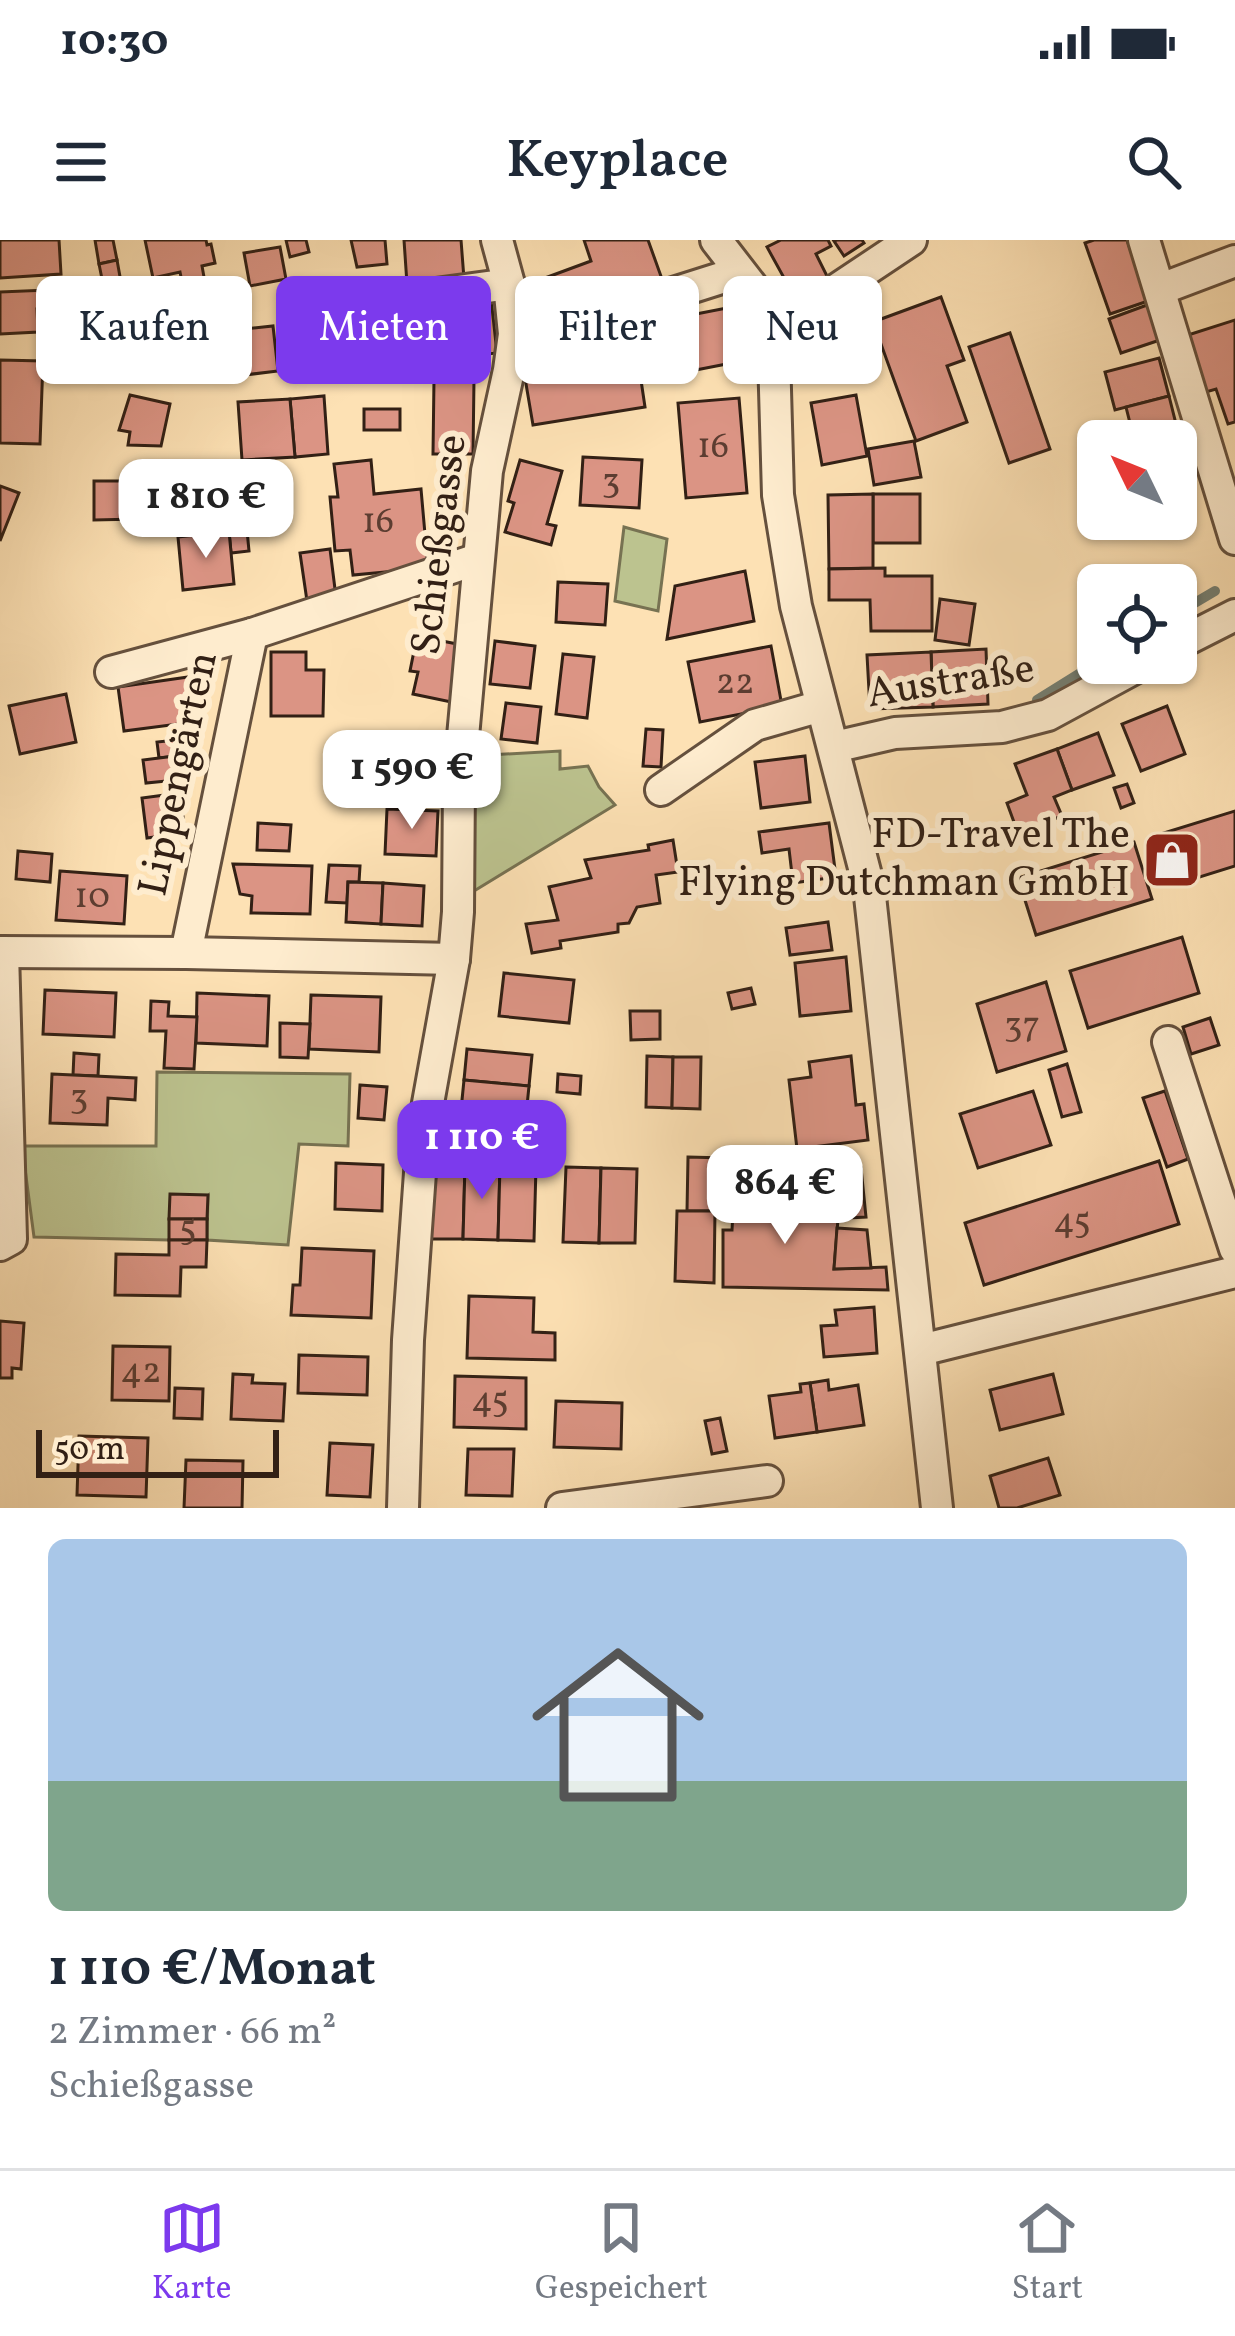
<!DOCTYPE html>
<html lang="de">
<head>
<meta charset="utf-8">
<style>
	body { margin:0; font-family:Vollkorn,serif; background:#f2f2f3; color:#1f2937; height:100vh; display:flex; flex-direction:column; font-size:45px; white-space:nowrap }
	* { box-sizing:border-box; margin:0 }
	p { font-size:39px; color:#747a83 }
	.icon { flex:none; width:66px; height:66px; fill:none; stroke:currentColor; stroke-width:2; stroke-linecap:round; stroke-linejoin:round }
	.map { position:relative; height:1268px; overflow:hidden }
	.sheet { display:flex; flex-direction:column; background:#fff; flex:1 }
	.sheet>* { flex:none }
	.banner { position:absolute; left:36px; top:36px; width:1164px; height:108px; display:flex; gap:24px }
	.needle { width:78px; rotate:313deg }
	.controls { position:absolute; left:1077px; top:180px; display:grid; gap:24px }
	.controls a { display:grid; place-items:center; width:120px; height:120px; border-radius:18px; background:#fff; box-shadow:0 3px 9px #0004; font-size:60px }
	.scale { position:absolute; left:36px; bottom:30px; width:243px; box-sizing:border-box; padding-left:12px; border:6px solid #322015; border-top:0; font-size:33px; line-height:42px; white-space:nowrap; color:#322015; -webkit-text-stroke:9px #feecce; paint-order:stroke }
	.price { position:absolute; translate:-50% -102px; padding:0 27px; border-radius:24px; background:#fff; color:#222; font-size:39px; line-height:78px; filter:drop-shadow(0 3px 6px #0008) }
	.price::after { content:''; position:absolute; left:50%; top:72px; width:36px; height:27px; margin-left:-18px; background:inherit; clip-path:polygon(0 0,100% 0,50% 100%) }
	.price.on { background:#7c3aed; color:#fff }
	ul { padding:0; list-style:none }
	li { display:grid; align-content:center; gap:24px; height:636px; padding:0 48px }
	li+li { border-top:3px solid #e0e1e3 }
	li span { display:grid; place-items:center; height:372px; border-radius:18px; color:#555 }
	li>.icon { margin-inline-start:auto }
	span .icon { width:216px; height:216px; fill:#fffc; stroke-width:1 }
	li b { font-size:51px }
	.pill { padding:0 42px; border-radius:18px; background:#fff; box-shadow:0 3px 9px #0004; font-size:42px; line-height:108px }
	.pill.on { background:#7c3aed; color:#fff }
	.status { display:flex; justify-content:space-between; align-items:center; height:84px; padding:0 60px; background:#fff; direction:ltr }
	.status svg { height:33px; fill:currentColor }
	header { display:flex; justify-content:space-between; align-items:center; height:156px; padding:0 48px; background:#fff; font-size:54px; font-weight:600 }
	.menu { display:flex; justify-content:space-around; align-items:center; height:168px; border-top:3px solid #e0e1e3; background:#fff; font-size:33px; color:#747a83 }
	.menu a { display:grid; justify-items:center; gap:6px }
	.menu .on { color:#7c3aed }
	.map>svg:first-child { display:block }
	.green { fill:#bcc38f; stroke:#777252; stroke-width:3 }
	.lines { fill:none; stroke-linecap:round; stroke-linejoin:round }
	.stream { stroke:#737e72; stroke-width:10 }
	.building { fill:#db9484; stroke:#322015; stroke-width:3 }
	.minor-casing { stroke:#65503d; stroke-width:36 }
	.minor { stroke:#feecce; stroke-width:30 }
	.labels { text-anchor:middle; dominant-baseline:central; stroke-width:12; stroke-linejoin:round; paint-order:stroke }
	.number-label { font-size:36px; fill:#5c3d31 }
	.street-label { font-size:42px; fill:#322015; stroke:#feecce }
	.poi-label { font-size:42px; fill:#322015; stroke:#feecce; text-anchor:end }
</style>
</head>
<body>
<div class="status"><b>10:30</b><svg viewBox="0 0 49 12"><path d="M0 12V9h3v3zM5 12V6h3v6zM10 12V3h3v9zM15 12V0h3v12zM26 1h20v11H26zM47 4h2v5h-2z"/></svg></div>
<header><svg class="icon" aria-label="menu" viewBox="0 0 24 24"><path d="M4 6h16M4 12h16M4 18h16"/></svg>Keyplace<svg class="icon" aria-label="search" viewBox="0 0 24 24"><circle cx="10" cy="10" r="6"/><path d="M15 15l6 6"/></svg></header>
<div class="map">
<svg width="1235" height="1268" viewBox="0 0 1235 1268">
	<rect width="100%" height="100%" fill="#fde1b4"/>
	<filter id="stains"><feTurbulence type="fractalNoise" baseFrequency=".00167" numOctaves="4"/><feColorMatrix values="0 0 0 0 .2 0 0 0 0 .09 0 0 0 0 .02 0 0 0 .5 -.17"/></filter>
	<radialGradient id="worn" r=".72"><stop offset=".6" stop-color="#630" stop-opacity="0"/><stop offset="1" stop-color="#630" stop-opacity=".3"/></radialGradient>
	<g class="green">
		<path d="M 624,287 L 667,299 L 658,371 L 615,361 Z"/>
		<path d="M 560,511 L 560,529 L 588,526 L 599,547 L 615,565 L 474,651 L 467,630 L 471,516 Z"/>
		<path d="M 157,832 L 350,834 L 348,906 L 299,904 L 288,1005 L 207,1000 L 208,956 L 169,1000 L 34,997 L 22,906 L 156,906 Z"/>
	</g>
	<g class="lines">
		<g class="stream">
			<path d="M 1176,374 L 1215,351"/>
			<path d="M 1037,460 L 1098,422"/>
		</g>
	</g>
	<g class="building">
		<path d="M 0,0 L 59,0 L 61,34 L 0,38 Z"/>
		<path d="M 95,0 L 113,0 L 117,20 L 99,24 Z"/>
		<path d="M 145,0 L 206,0 L 207,5 L 211,4 L 215,23 L 202,26 L 206,48 L 193,51 L 198,79 L 190,81 L 180,32 L 153,38 Z"/>
		<path d="M 286,0 L 306,0 L 309,12 L 290,17 Z"/>
		<path d="M 351,0 L 385,0 L 387,24 L 357,27 Z"/>
		<path d="M 404,0 L 461,0 L 464,39 L 407,44 Z"/>
		<path d="M 584,0 L 648,0 L 662,39 L 616,56 L 614,49 L 556,69 L 545,38 L 591,21 Z"/>
		<path d="M 781,0 L 828,0 L 831,6 L 816,14 L 828,38 L 794,56 L 767,7 Z"/>
		<path d="M 837,0 L 862,0 L 864,3 L 844,16 L 834,1 Z"/>
		<path d="M 1094,0 L 1127,0 L 1148,61 L 1110,74 L 1085,3 Z"/>
		<path d="M 280,7 L 286,39 L 250,46 L 244,13 Z"/>
		<path d="M 117,20 L 126,70 L 88,77 L 82,43 L 102,39 L 99,24 Z"/>
		<path d="M 48,50 L 50,68 L 37,69 L 38,92 L 0,94 L 0,52 Z"/>
		<path d="M 941,57 L 964,120 L 947,126 L 967,182 L 916,201 L 873,82 Z"/>
		<path d="M 491,58 L 497,113 L 395,124 L 389,69 Z"/>
		<path d="M 1147,65 L 1160,100 L 1121,113 L 1109,79 Z"/>
		<path d="M 737,66 L 747,120 L 660,137 L 650,83 Z"/>
		<path d="M 1235,80 L 1235,182 L 1228,184 L 1216,149 L 1206,152 L 1188,95 Z"/>
		<path d="M 273,86 L 278,131 L 211,139 L 206,93 Z"/>
		<path d="M 1010,93 L 1050,209 L 1009,223 L 969,107 Z"/>
		<path d="M 375,104 L 378,138 L 344,140 L 342,107 Z"/>
		<path d="M 1159,118 L 1169,156 L 1115,170 L 1105,132 Z"/>
		<path d="M 0,120 L 43,121 L 40,204 L 0,203 Z"/>
		<path d="M 638,120 L 645,167 L 533,185 L 525,138 Z"/>
		<path d="M 434,139 L 474,139 L 473,214 L 433,214 Z"/>
		<path d="M 130,155 L 170,164 L 161,206 L 128,205 L 130,192 L 119,190 Z"/>
		<path d="M 856,155 L 867,216 L 822,225 L 811,163 Z"/>
		<path d="M 324,156 L 328,214 L 295,217 L 290,159 Z"/>
		<path d="M 1169,156 L 1176,184 L 1133,195 L 1126,167 Z"/>
		<path d="M 739,158 L 747,253 L 686,258 L 678,163 Z"/>
		<path d="M 290,159 L 295,217 L 242,220 L 238,162 Z"/>
		<rect x="364" y="169" width="36" height="21"/>
		<path d="M 914,201 L 921,237 L 874,245 L 868,209 Z"/>
		<path d="M 583,217 L 642,220 L 639,268 L 580,265 Z"/>
		<path d="M 371,220 L 374,254 L 421,249 L 428,328 L 353,335 L 350,310 L 335,311 L 330,257 L 338,257 L 334,224 Z"/>
		<path d="M 520,220 L 562,231 L 547,284 L 556,286 L 551,305 L 505,292 L 514,263 L 508,261 Z"/>
		<path d="M 125,231 L 138,231 L 138,279 L 94,280 L 94,241 L 125,241 Z"/>
		<path d="M 0,246 L 19,253 L 0,301 Z"/>
		<rect x="873" y="254" width="47" height="49"/>
		<path d="M 873,254 L 873,328 L 829,329 L 828,255 Z"/>
		<path d="M 245,269 L 249,311 L 231,313 L 227,271 Z"/>
		<path d="M 229,291 L 234,344 L 183,350 L 178,297 Z"/>
		<path d="M 330,309 L 336,357 L 307,361 L 300,313 Z"/>
		<path d="M 885,328 L 885,336 L 932,336 L 932,391 L 871,391 L 870,360 L 829,360 L 829,329 Z"/>
		<path d="M 745,331 L 754,381 L 667,399 L 675,346 Z"/>
		<path d="M 558,342 L 608,344 L 605,385 L 556,382 Z"/>
		<path d="M 940,359 L 975,364 L 969,405 L 935,400 Z"/>
		<path d="M 417,396 L 467,406 L 456,463 L 413,454 L 418,432 L 410,431 Z"/>
		<path d="M 495,401 L 535,406 L 530,448 L 490,444 Z"/>
		<path d="M 771,406 L 782,466 L 700,482 L 688,422 Z"/>
		<path d="M 986,409 L 988,464 L 933,467 L 931,412 Z"/>
		<path d="M 271,412 L 306,412 L 306,430 L 324,430 L 323,476 L 271,476 Z"/>
		<path d="M 931,412 L 933,467 L 870,469 L 867,415 Z"/>
		<path d="M 563,414 L 594,417 L 587,478 L 556,474 Z"/>
		<path d="M 188,437 L 194,482 L 124,491 L 118,447 Z"/>
		<path d="M 66,454 L 76,502 L 20,514 L 9,466 Z"/>
		<path d="M 506,463 L 541,467 L 537,503 L 501,499 Z"/>
		<path d="M 1167,466 L 1185,514 L 1141,531 L 1122,484 Z"/>
		<path d="M 646,489 L 663,490 L 661,527 L 643,526 Z"/>
		<path d="M 1098,493 L 1114,535 L 1072,550 L 1057,509 Z"/>
		<path d="M 186,499 L 188,515 L 159,518 L 157,502 Z"/>
		<path d="M 390,500 L 443,501 L 442,544 L 389,543 Z"/>
		<path d="M 1057,509 L 1072,550 L 1054,557 L 1062,576 L 1018,593 L 1007,563 L 1027,555 L 1015,524 Z"/>
		<path d="M 175,516 L 177,540 L 146,543 L 143,520 Z"/>
		<path d="M 805,516 L 810,562 L 761,568 L 755,522 Z"/>
		<path d="M 1127,544 L 1134,563 L 1121,568 L 1114,548 Z"/>
		<path d="M 180,553 L 185,593 L 147,598 L 142,558 Z"/>
		<path d="M 387,569 L 438,571 L 436,616 L 385,614 Z"/>
		<path d="M 1235,571 L 1235,626 L 1171,646 L 1154,596 Z"/>
		<path d="M 258,583 L 291,585 L 289,611 L 257,610 Z"/>
		<path d="M 829,583 L 836,637 L 793,643 L 789,609 L 762,613 L 759,592 Z"/>
		<path d="M 673,600 L 678,632 L 656,635 L 660,663 L 637,667 L 629,683 L 618,684 L 618,692 L 560,701 L 561,708 L 532,713 L 526,684 L 558,680 L 549,647 L 591,638 L 585,620 L 649,610 L 648,605 Z"/>
		<path d="M 1134,602 L 1152,659 L 1036,695 L 1018,638 Z"/>
		<path d="M 18,611 L 52,614 L 50,642 L 16,639 Z"/>
		<path d="M 233,624 L 312,626 L 310,674 L 251,673 L 252,656 L 240,654 Z"/>
		<path d="M 329,625 L 360,626 L 359,642 L 348,642 L 347,663 L 326,662 Z"/>
		<path d="M 60,631 L 127,636 L 124,684 L 56,680 Z"/>
		<path d="M 348,642 L 383,643 L 381,684 L 346,682 Z"/>
		<path d="M 383,643 L 424,646 L 422,686 L 381,684 Z"/>
		<path d="M 828,682 L 832,710 L 790,715 L 786,688 Z"/>
		<path d="M 1182,697 L 1199,753 L 1088,788 L 1070,731 Z"/>
		<path d="M 846,717 L 851,771 L 800,776 L 795,723 Z"/>
		<path d="M 504,733 L 574,740 L 569,783 L 499,776 Z"/>
		<path d="M 1046,742 L 1066,811 L 997,832 L 977,764 Z"/>
		<path d="M 751,748 L 755,764 L 732,769 L 728,753 Z"/>
		<path d="M 45,750 L 116,753 L 114,797 L 43,794 Z"/>
		<path d="M 197,753 L 269,756 L 267,806 L 196,803 Z"/>
		<path d="M 311,755 L 381,757 L 379,812 L 309,809 Z"/>
		<path d="M 151,761 L 169,762 L 168,776 L 197,777 L 194,829 L 164,828 L 166,791 L 150,791 Z"/>
		<path d="M 630,771 L 660,771 L 660,799 L 631,800 Z"/>
		<path d="M 1210,778 L 1219,805 L 1191,814 L 1183,787 Z"/>
		<path d="M 280,783 L 310,784 L 308,818 L 280,817 Z"/>
		<path d="M 467,809 L 532,815 L 529,846 L 464,840 Z"/>
		<path d="M 74,813 L 99,815 L 98,836 L 73,835 Z"/>
		<path d="M 647,816 L 673,817 L 672,868 L 646,867 Z"/>
		<path d="M 851,816 L 856,865 L 864,864 L 868,900 L 797,909 L 789,840 L 811,837 L 809,822 Z"/>
		<path d="M 673,817 L 701,817 L 700,869 L 672,868 Z"/>
		<path d="M 1067,824 L 1081,872 L 1062,877 L 1049,830 Z"/>
		<path d="M 52,834 L 136,838 L 135,860 L 108,858 L 107,885 L 50,883 Z"/>
		<path d="M 558,834 L 581,836 L 580,854 L 557,852 Z"/>
		<path d="M 464,840 L 529,846 L 525,886 L 460,880 Z"/>
		<path d="M 360,845 L 387,847 L 384,880 L 358,878 Z"/>
		<path d="M 1033,851 L 1051,905 L 978,928 L 960,874 Z"/>
		<path d="M 1165,851 L 1188,919 L 1167,927 L 1143,858 Z"/>
		<path d="M 688,917 L 724,918 L 724,971 L 687,971 Z"/>
		<path d="M 1159,921 L 1179,984 L 984,1045 L 965,983 Z"/>
		<path d="M 336,923 L 383,925 L 382,971 L 335,969 Z"/>
		<path d="M 430,924 L 465,925 L 463,999 L 428,999 Z"/>
		<path d="M 465,925 L 500,925 L 498,1000 L 463,999 Z"/>
		<path d="M 500,925 L 536,926 L 534,1001 L 498,1000 Z"/>
		<path d="M 566,927 L 601,928 L 599,1003 L 563,1002 Z"/>
		<path d="M 601,928 L 637,929 L 635,1003 L 599,1003 Z"/>
		<path d="M 861,928 L 866,977 L 787,981 L 784,934 L 829,934 Z"/>
		<path d="M 745,941 L 784,941 L 787,981 L 838,979 L 834,1029 L 886,1027 L 888,1050 L 723,1047 L 723,990 L 732,990 L 734,954 L 744,954 Z"/>
		<path d="M 170,954 L 208,955 L 207,979 L 169,979 Z"/>
		<path d="M 677,971 L 715,971 L 714,1043 L 675,1041 Z"/>
		<rect x="169" y="979" width="38" height="21"/>
		<path d="M 837,988 L 867,990 L 871,1028 L 834,1029 Z"/>
		<path d="M 169,1000 L 207,1000 L 206,1027 L 181,1027 L 180,1056 L 115,1055 L 116,1014 L 169,1015 Z"/>
		<path d="M 302,1008 L 374,1011 L 371,1078 L 291,1075 L 293,1045 L 300,1045 Z"/>
		<path d="M 469,1056 L 534,1058 L 533,1092 L 555,1093 L 555,1120 L 467,1118 Z"/>
		<path d="M 874,1067 L 877,1113 L 824,1117 L 821,1086 L 837,1085 L 835,1070 Z"/>
		<path d="M 0,1081 L 24,1083 L 21,1129 L 12,1128 L 12,1138 L 0,1138 Z"/>
		<path d="M 113,1106 L 170,1107 L 169,1161 L 112,1160 Z"/>
		<path d="M 299,1115 L 368,1117 L 367,1155 L 298,1153 Z"/>
		<path d="M 233,1134 L 253,1135 L 252,1143 L 285,1144 L 283,1181 L 231,1179 Z"/>
		<path d="M 1053,1134 L 1063,1174 L 1000,1190 L 990,1150 Z"/>
		<path d="M 455,1136 L 526,1138 L 526,1189 L 454,1187 Z"/>
		<path d="M 828,1140 L 829,1150 L 858,1145 L 864,1185 L 817,1192 L 810,1143 Z"/>
		<path d="M 810,1143 L 817,1192 L 775,1198 L 769,1156 L 801,1152 L 800,1144 Z"/>
		<path d="M 175,1148 L 203,1149 L 202,1179 L 174,1178 Z"/>
		<path d="M 556,1161 L 622,1163 L 621,1209 L 554,1207 Z"/>
		<path d="M 720,1178 L 727,1211 L 712,1214 L 705,1181 Z"/>
		<path d="M 79,1196 L 148,1198 L 146,1257 L 77,1255 Z"/>
		<path d="M 330,1203 L 373,1205 L 370,1257 L 327,1255 Z"/>
		<path d="M 468,1209 L 514,1209 L 512,1256 L 466,1255 Z"/>
		<path d="M 1048,1218 L 1060,1255 L 1017,1268 L 999,1268 L 990,1236 Z"/>
		<path d="M 186,1220 L 243,1221 L 242,1268 L 184,1268 Z"/>
	</g>
	<g class="lines">
		<defs>
			<g id="minor">
				<path d="M 716,0 L 784,88"/>
				<path d="M 1144,0 L 1235,299"/>
				<path d="M 1161,49 L 1235,21"/>
				<path d="M 311,71 L 509,44"/>
				<path d="M 784,88 L 774,115 L 778,255 L 796,366 L 869,647 L 937,1268"/>
				<path d="M 784,88 L 806,70 L 911,0"/>
				<path d="M 514,94 L 639,64 L 740,32"/>
				<path d="M 1176,405 L 1235,375"/>
				<path d="M 111,432 L 252,394 L 478,319"/>
				<path d="M 834,507 L 895,493 L 1002,487 L 1048,475 L 1144,423"/>
				<path d="M 661,550 L 755,485 L 821,466"/>
				<path d="M 0,712 L 186,713 L 454,719"/>
				<path d="M 186,713 L 252,394"/>
				<path d="M 1168,802 L 1235,1009"/>
				<path d="M 0,1005 L 11,999 L 3,712"/>
				<path d="M 921,1110 L 1235,1032"/>
				<path d="M 403,1268 L 408,1100 L 423,891 L 454,719 L 458,672 L 459,541 L 487,231 L 509,130 L 514,94 L 509,44 L 497,0"/>
				<path d="M 562,1268 L 767,1241"/>
			</g>
		</defs>
		<use href="#minor" class="minor-casing"/>
		<use href="#minor" class="minor"/>
	</g>
	<defs>
		<symbol id="shop-square" viewBox="-11 -11 22 22"><rect x="-9" y="-9" width="18" height="18" rx="4" fill="#8f2418" stroke="#feecce"/><path d="M-5-2.5h2.3a2.7 3.5 0 0 1 5.4 0H5L5.5 6h-11ZM-1.5-2.5h3a1.5 2.3 0 0 0-3 0Z" fill="#fff"/></symbol>
	</defs>
	<g fill-rule="evenodd">
		<use href="#shop-square" x="1139" y="587" width="66" height="66"/>
	</g>
	<g class="labels">
		<g class="number-label">
			<text x="713" y="208">16</text>
			<text x="611" y="243">3</text>
			<text x="378" y="283">16</text>
			<text x="735" y="444">22</text>
			<text x="92" y="658">10</text>
			<text x="1022" y="787">37</text>
			<text x="79" y="859">3</text>
			<text x="1072" y="983">45</text>
			<text x="188" y="990">5</text>
			<text x="141" y="1133">42</text>
			<text x="490" y="1162">45</text>
		</g>
		<g class="street-label">
			<text transform="translate(441 305) rotate(-83)">Schießgasse</text>
			<text transform="translate(951 443) rotate(-9)">Austraße</text>
			<text transform="translate(180 534) rotate(-78)">Lippengärten</text>
		</g>
		<g class="poi-label">
			<text x="1130" y="596">FD-Travel The<tspan x="1130" dy="48">Flying Dutchman GmbH</tspan></text>
		</g>
	</g>
	<rect width="100%" height="100%" filter="url(#stains)"/>
	<rect width="100%" height="100%" fill="url(#worn)"/>
</svg>
<div class="controls">
<a><svg class="needle" viewBox="-14 -14 28 28"><path d="M0-13l5 13h-10z" fill="#e53935"/><path d="M0 13l5-13h-10z" fill="#747a83"/></svg></a>
<a><svg class="icon" aria-label="locate" viewBox="0 0 24 24"><circle cx="12" cy="12" r="6"/><path d="M12 2v4M12 18v4M2 12h4M18 12h4"/></svg></a>
</div>
<div class="scale">50 m</div>
<b class="price" style="left:206px;top:321px">1 810 €</b>
<b class="price" style="left:412px;top:592px">1 590 €</b>
<b class="price on" style="left:482px;top:962px">1 110 €</b>
<b class="price" style="left:785px;top:1007px">864 €</b>
<div class="banner">
<a class="pill">Kaufen</a>
<a class="pill on">Mieten</a>
<a class="pill">Filter</a>
<a class="pill">Neu</a>
</div>
</div>
<section class="sheet">
<ul>
<li><span style="background:linear-gradient(#a9c7e8 65%,#7fa58c 0)"><svg class="icon" aria-label="home" viewBox="0 0 24 24"><path d="M3 11l9-7 9 7M6 9v11h12V9"/></svg></span><div><b>1 110 €/Monat</b><p>2 Zimmer · 66 m²</p><p>Schießgasse</p></div></li>
</ul>
</section>
<nav class="menu">
<a class="on"><svg class="icon" aria-label="map" viewBox="0 0 24 24"><path d="M3 6l6-2 6 2 6-2v14l-6 2-6-2-6 2zM9 4v14M15 6v14"/></svg>Karte</a>
<a><svg class="icon" aria-label="saved" viewBox="0 0 24 24"><path d="M7 4h10v16l-5-4-5 4z"/></svg>Gespeichert</a>
<a><svg class="icon" aria-label="home" viewBox="0 0 24 24"><path d="M3 11l9-7 9 7M6 9v11h12V9"/></svg>Start</a>
</nav>
</body>
</html>
